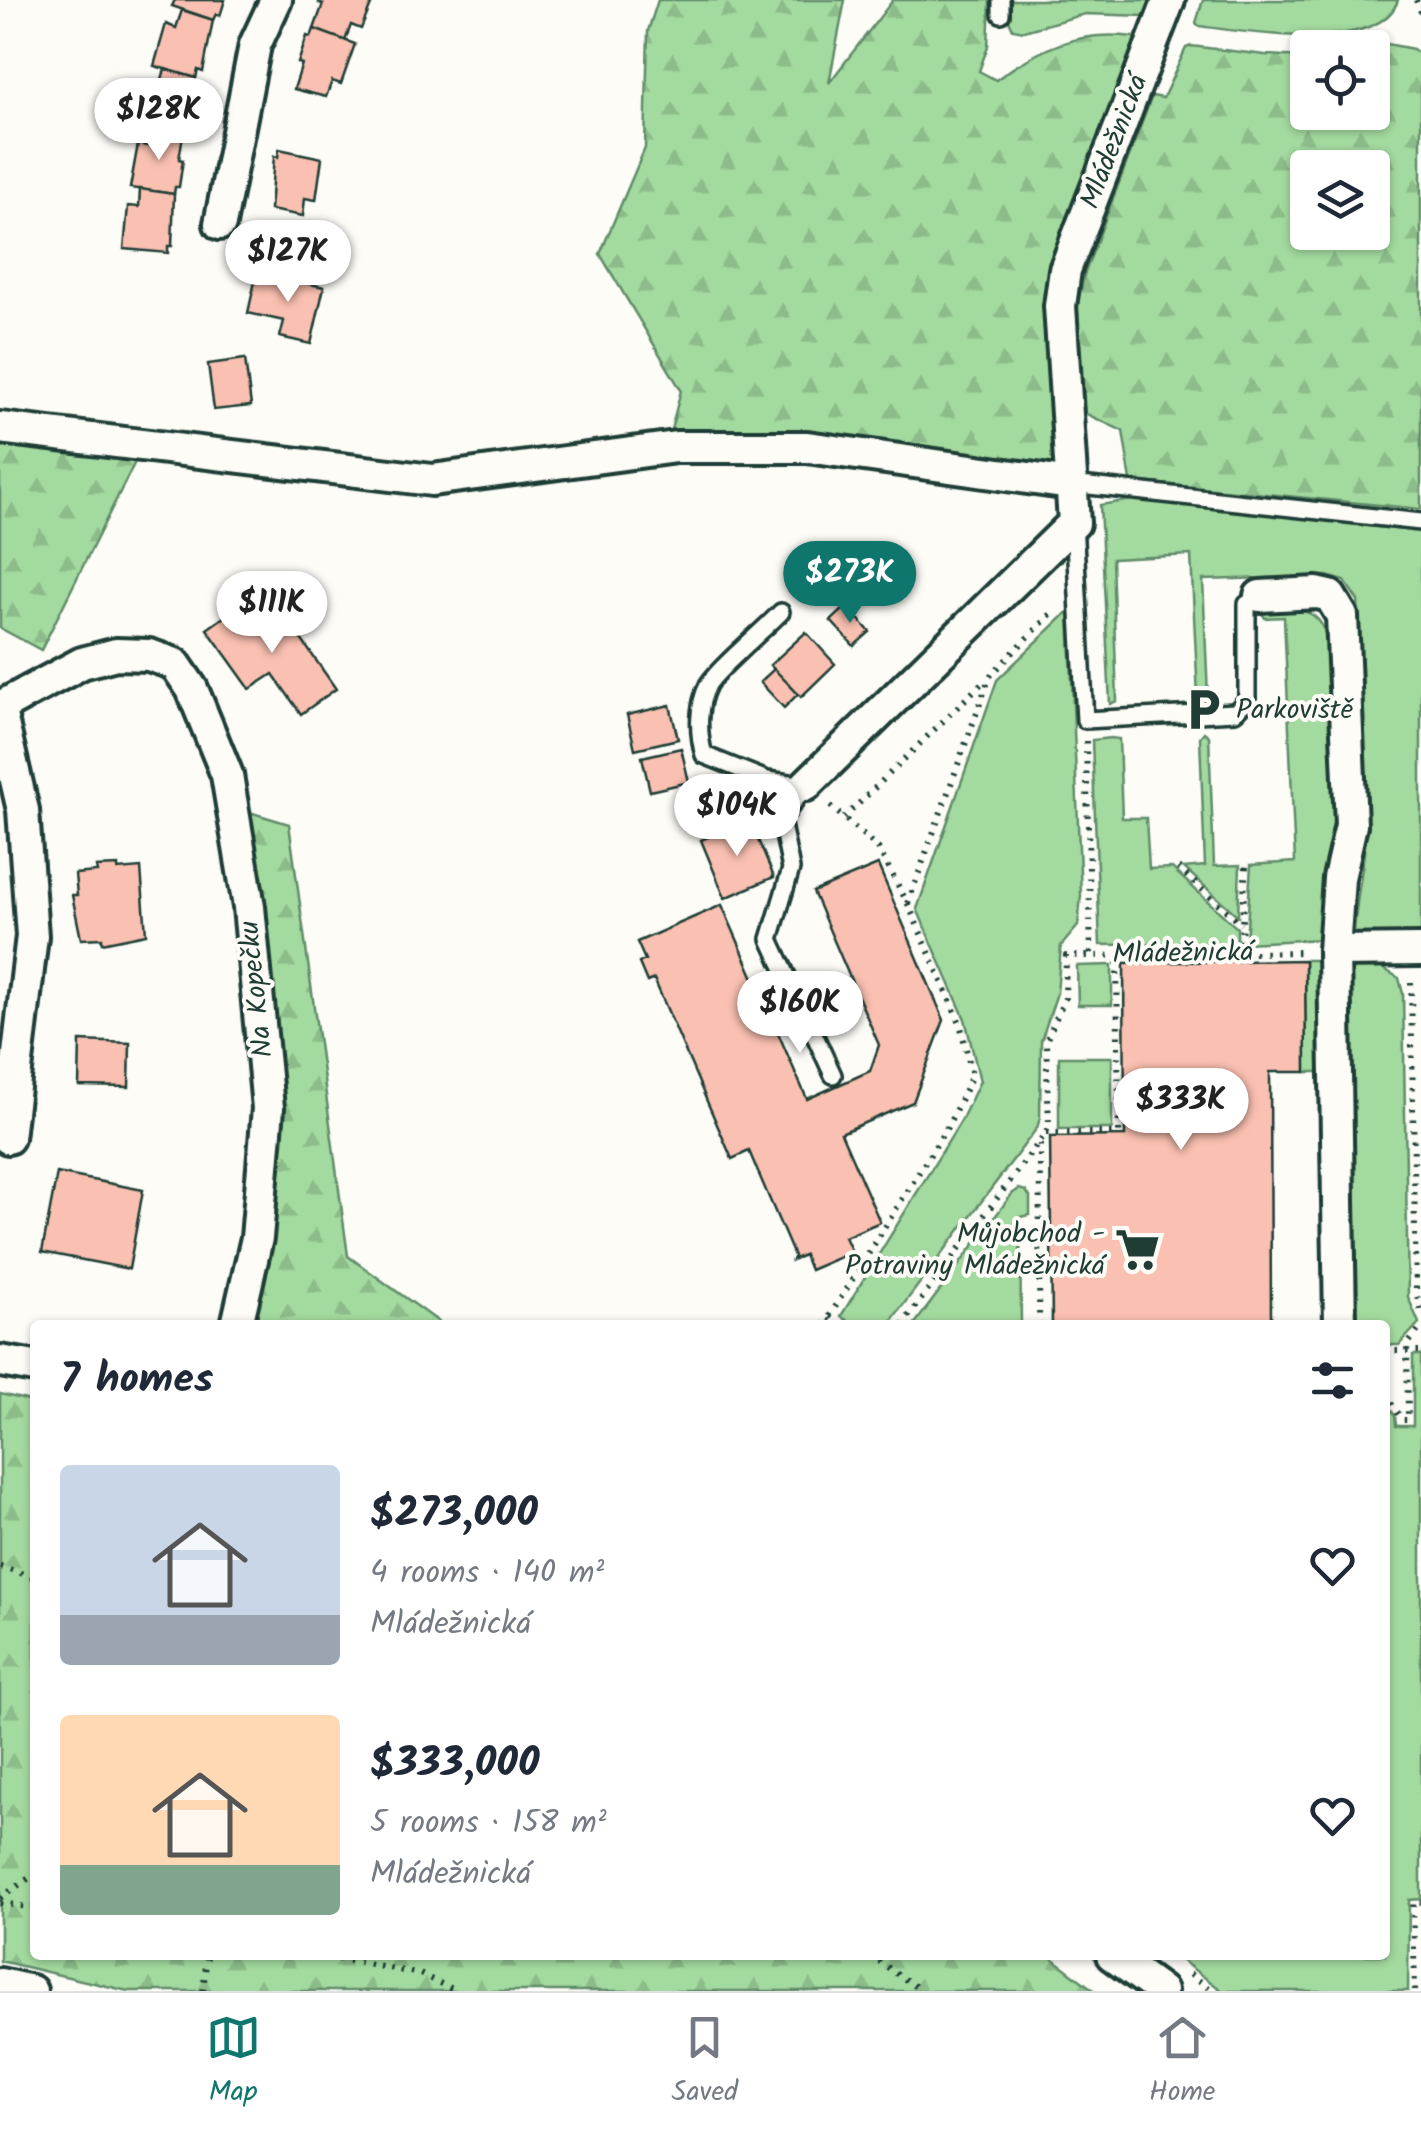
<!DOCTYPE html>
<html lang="en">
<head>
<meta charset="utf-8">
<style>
	body { margin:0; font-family:Kalam,sans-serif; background:#f2f2f3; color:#1f2937; height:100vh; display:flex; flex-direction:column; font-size:38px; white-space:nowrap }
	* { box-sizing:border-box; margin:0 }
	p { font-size:32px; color:#747a83 }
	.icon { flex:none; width:55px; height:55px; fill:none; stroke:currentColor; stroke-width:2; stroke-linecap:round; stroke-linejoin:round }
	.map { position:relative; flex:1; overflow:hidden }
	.drawer { position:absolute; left:30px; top:1320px; width:1360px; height:640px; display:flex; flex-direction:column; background:#fff; border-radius:10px; box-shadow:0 2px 8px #0004 }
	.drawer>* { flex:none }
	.fabs { position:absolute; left:1290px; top:30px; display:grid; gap:20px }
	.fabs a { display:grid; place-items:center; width:100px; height:100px; border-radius:10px; background:#fff; box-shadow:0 2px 8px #0004; font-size:50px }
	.price { position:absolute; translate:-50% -85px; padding:0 22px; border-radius:35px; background:#fff; color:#222; font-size:32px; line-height:65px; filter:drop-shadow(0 2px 5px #0008) }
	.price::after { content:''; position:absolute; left:50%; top:60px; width:30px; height:22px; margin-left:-15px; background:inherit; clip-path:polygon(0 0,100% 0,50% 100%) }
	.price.current { background:#0f766e; color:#fff }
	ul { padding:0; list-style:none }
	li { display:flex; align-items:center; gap:30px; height:250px; padding:0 30px }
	li span { display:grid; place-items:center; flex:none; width:280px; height:200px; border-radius:10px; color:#555 }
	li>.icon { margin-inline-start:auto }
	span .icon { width:120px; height:120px; fill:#fffc; stroke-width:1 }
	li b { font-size:42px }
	h2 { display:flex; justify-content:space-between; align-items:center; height:120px; padding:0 30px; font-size:42px }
	.tab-bar { display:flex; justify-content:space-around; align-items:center; height:140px; border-top:2px solid #e0e1e3; background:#fff; font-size:28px; color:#747a83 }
	.tab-bar a { display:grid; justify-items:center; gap:5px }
	.tab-bar .current { color:#0f766e }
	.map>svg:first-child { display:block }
	.green { fill:#a3da9f; stroke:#618c6a; stroke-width:2.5 }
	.forest { fill:url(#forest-firs); stroke:#618c6a; stroke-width:2.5; fill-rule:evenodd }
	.building { fill:#fac0b1; stroke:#1f3d34; stroke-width:2.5 }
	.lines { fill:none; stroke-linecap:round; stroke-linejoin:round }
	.lane-casing { stroke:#1f3d34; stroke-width:22 }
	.street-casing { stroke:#1f3d34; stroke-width:38 }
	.path { stroke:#1f3d34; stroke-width:6; stroke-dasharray:2.5 8; stroke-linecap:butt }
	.lane { stroke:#fdfcf7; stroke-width:15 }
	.street { stroke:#fdfcf7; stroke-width:30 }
	.labels { text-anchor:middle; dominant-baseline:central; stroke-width:8; stroke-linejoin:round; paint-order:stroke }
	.street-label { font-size:28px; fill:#1f3d34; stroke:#fdfcf7 }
	.poi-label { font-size:28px; fill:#1f3d34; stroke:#fdfcf7; text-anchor:start }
</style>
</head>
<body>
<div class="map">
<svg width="1421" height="1991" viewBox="0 0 1421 1991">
	<defs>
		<pattern id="forest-firs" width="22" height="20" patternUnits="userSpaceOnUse" patternTransform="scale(2.5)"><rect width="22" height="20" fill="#a3da9f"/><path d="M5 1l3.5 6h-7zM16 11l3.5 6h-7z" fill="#8cbc8a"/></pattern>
	</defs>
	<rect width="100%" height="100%" fill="#fdfcf7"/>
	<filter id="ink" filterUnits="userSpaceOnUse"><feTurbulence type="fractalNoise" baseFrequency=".01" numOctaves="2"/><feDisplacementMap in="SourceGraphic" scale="20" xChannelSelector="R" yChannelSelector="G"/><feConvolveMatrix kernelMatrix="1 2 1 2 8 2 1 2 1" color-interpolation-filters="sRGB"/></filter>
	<g filter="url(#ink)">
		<g class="green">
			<path d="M 1007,0 L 1157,0 L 1122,90 L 1146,16 L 1085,14 L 1024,31 L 1013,29 L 1007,16 Z"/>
			<path d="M 1203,0 L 1398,0 C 1380,55 1244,32 1199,26 L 1196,23 Z"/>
			<path d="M 1138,499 L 1421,532 L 1421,937 L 1358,938 L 1354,935 C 1356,893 1367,852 1368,810 L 1358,601 L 1345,581 L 1327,576 L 1203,580 L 1208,697 L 1203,702 L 1198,697 L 1191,555 L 1112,559 L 1117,701 L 1110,704 L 1100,505 Z"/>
			<path d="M 1298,610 C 1317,613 1323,623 1327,641 L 1334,816 L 1326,873 L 1322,939 L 1246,943 L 1251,865 L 1295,862 L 1284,617 L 1265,618 L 1261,612 Z"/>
			<path d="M 1069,611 L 1081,895 L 1078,926 L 1061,946 L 1057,993 L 1041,1041 L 1040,1118 L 1037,1128 L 888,1325 L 853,1325 L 841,1316 L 961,1121 L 980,1081 L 965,1019 L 917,909 L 997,680 Z"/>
			<path d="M 1204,732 L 1209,736 L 1214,866 L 1240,865 L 1238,916 L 1184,868 L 1205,866 L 1200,737 Z"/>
			<path d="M 1111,738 L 1119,739 L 1122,818 L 1146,818 L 1149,869 L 1172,868 L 1237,928 L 1237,943 L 1100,945 L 1092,740 Z"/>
			<path d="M 1305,960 L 1321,960 L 1322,1066 L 1317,1072 L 1306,1072 Z"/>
			<path d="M 1372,962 L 1399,978 L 1403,994 L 1408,1297 L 1419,1323 L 1399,1345 L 1385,1345 L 1385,1325 L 1358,1325 L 1351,964 Z"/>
			<path d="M 1112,965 L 1112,1005 L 1078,1005 L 1077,966 Z"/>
			<rect x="1059" y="1057" width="53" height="72"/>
			<path d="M 1019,1189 L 1026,1191 L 1030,1197 L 1030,1215 L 1020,1217 L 1021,1325 L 914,1325 L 1012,1194 Z"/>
			<path d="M 1413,1355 L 1421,1355 L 1421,1899 L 1409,1900 L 1408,1991 L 1223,1991 L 1174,1955 L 1385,1955 L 1385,1402 L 1395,1416 L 1396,1426 L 1413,1426 Z"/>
		</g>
		<g class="forest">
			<path d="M 658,0 L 845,0 L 829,83 L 893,0 L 990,0 L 988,46 L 979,71 L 996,80 C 1039,48 1079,30 1133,37 L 1137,42 L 1044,293 L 1055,464 L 808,431 L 669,438 L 681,390 L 600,254 L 645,148 L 648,31 Z"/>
			<path d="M 1387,44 L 1413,49 L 1421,55 L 1421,509 L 1131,481 L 1123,431 L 1082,412 L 1075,335 L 1079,298 L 1084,275 L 1152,96 L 1163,98 L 1186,48 L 1191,46 L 1265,55 L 1307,57 L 1308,112 L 1372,112 L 1372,48 L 1369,47 ZM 1308,168 L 1372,168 L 1372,232 L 1308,232 Z"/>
			<path d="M 0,442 L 138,456 L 41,650 L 0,628 Z"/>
			<path d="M 246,811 L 289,824 L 348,1256 L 443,1325 L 252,1325 L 268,1259 L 281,1156 L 278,1094 Z"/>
			<path d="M 0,1394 L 35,1402 L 35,1955 L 1048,1955 L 1095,1991 L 128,1991 L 0,1961 Z"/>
		</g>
		<g class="building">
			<path d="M 175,0 L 225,0 L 220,16 L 216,14 L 213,20 L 172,6 Z"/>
			<path d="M 320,0 L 373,0 L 361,29 L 351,25 L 345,41 L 314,29 L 323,4 L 319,3 Z"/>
			<path d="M 182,10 L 213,20 L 203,72 L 198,70 L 196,78 L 154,66 L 166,24 L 176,28 Z"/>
			<path d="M 314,29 L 355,44 L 341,84 L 332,81 L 326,97 L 294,89 L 302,64 L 298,63 L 307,36 L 311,37 Z"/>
			<path d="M 165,69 L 196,78 L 189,129 L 185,128 L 183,135 L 140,127 L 150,84 L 160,86 Z"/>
			<path d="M 151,129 L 183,135 L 179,159 L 183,160 L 179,187 L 175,187 L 174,194 L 130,188 L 138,144 L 148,146 Z"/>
			<path d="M 279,149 L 322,158 L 316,200 L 305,198 L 303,216 L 270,210 L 274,156 L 278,157 Z"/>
			<path d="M 140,189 L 174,194 L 172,246 L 168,246 L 168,253 L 124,249 L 128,206 L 139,207 Z"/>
			<path d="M 257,272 L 324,287 L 311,344 L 280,337 L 284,321 L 248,313 Z"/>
			<path d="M 245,359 L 251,406 L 214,410 L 208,364 Z"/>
			<path d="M 245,602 L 262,626 L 283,613 L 336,689 L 301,714 L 273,674 L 250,689 L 207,629 Z"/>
			<path d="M 847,606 L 870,632 L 854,646 L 831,621 Z"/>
			<path d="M 806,632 L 835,664 L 801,697 L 770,665 Z"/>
			<path d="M 774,669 L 798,694 L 784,708 L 760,682 Z"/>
			<path d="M 670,705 L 678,739 L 635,749 L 627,715 Z"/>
			<path d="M 681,748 L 689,782 L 650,791 L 642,757 Z"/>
			<path d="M 749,819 L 774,877 L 725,898 L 701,840 Z"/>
			<path d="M 878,865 L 944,1020 L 913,1102 L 841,1133 L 880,1222 L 845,1237 L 852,1252 L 810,1270 L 804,1255 L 792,1260 L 794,1256 L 749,1151 L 732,1159 L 654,979 L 647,982 L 639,963 L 645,960 L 637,942 L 722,905 L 807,1099 L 870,1071 L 879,1045 L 813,892 Z"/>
			<path d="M 118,866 L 118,870 L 141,868 L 146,934 L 102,943 L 102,938 L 81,939 L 72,895 L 77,895 L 75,874 L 97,872 L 96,867 Z"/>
			<path d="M 1305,960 L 1306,1072 L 1270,1072 L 1271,1325 L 1052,1325 L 1050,1137 L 1125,1136 L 1124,963 Z"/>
			<path d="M 80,1041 L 130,1043 L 129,1087 L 79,1086 Z"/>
			<path d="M 57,1173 L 143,1190 L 129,1269 L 42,1252 Z"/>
		</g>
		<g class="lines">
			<defs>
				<g id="lane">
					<path d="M 1001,14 L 1001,0"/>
					<path d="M 1071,484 L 1421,522"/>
					<path d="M 1074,523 L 1085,720 L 1235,712 L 1247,700 L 1247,604 L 1260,596"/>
					<path d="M 781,612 C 766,628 716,670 708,685 C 697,706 698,734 704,755 L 767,780 L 806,785 L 781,820 L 791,869 L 770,939 L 833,1075"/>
				</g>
				<g id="street">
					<path d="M 220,224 L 255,45 L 276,0"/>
					<path d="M 0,428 L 432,480 L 676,447 L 807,447 L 1071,484"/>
					<path d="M 1260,596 L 1317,593 L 1330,596 L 1342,616 L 1351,825 L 1339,878 L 1334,951 L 1340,1325"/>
					<path d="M 0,707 L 82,663 L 116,654 L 149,655 L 175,664 L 192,689 L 227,775 L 249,907 L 268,1108 L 257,1238 L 237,1325"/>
					<path d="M 0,711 L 23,810 L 32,936 L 8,1138"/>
					<path d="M 806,785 L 1074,523 L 1060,306 L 1065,270 L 1169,0"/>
					<path d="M 1334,951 L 1421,950"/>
					<path d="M 0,1361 L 35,1367"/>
					<path d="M 1112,1955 L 1161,1991"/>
					<path d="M 0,1984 L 31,1991"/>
				</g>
			</defs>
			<use href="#lane" class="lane-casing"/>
			<use href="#street" class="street-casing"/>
			<g class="path">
				<path d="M 1416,0 L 1421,12"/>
				<path d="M 1086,741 L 1091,956 L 1303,952"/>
				<path d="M 844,818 L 985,680"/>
				<path d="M 1178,868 L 1241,924"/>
				<path d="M 908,903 L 990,676 L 1054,611"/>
				<path d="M 1240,953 L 1246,865"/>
				<path d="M 1411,982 L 1416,1294 L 1421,1310"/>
				<path d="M 1046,1133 L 1119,1133 L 1117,957"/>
				<path d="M 829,1318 L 838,1325"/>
				<path d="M 824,1325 L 949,1124 L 972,1075 L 960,1023 L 908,904 L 878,848 L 828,804"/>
				<path d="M 902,1325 L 1046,1133 L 1049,1125 L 1046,1041 L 1065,998 L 1066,956 L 1091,956"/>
				<path d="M 1039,1325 L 1040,1141"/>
				<path d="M 1385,1351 L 1421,1351"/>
				<path d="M 1385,1395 L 1403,1420 L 1408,1420 L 1407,1345 L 1421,1327"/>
				<path d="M 0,1566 L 35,1578"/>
				<path d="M 0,1898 L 35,1874"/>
				<path d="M 0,1903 L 35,1908"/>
				<path d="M 317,1955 L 420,1974 L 456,1991"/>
				<path d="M 870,1955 L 922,1991"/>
				<path d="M 1190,1974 L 1213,1991"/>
				<path d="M 203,1991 L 207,1955"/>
				<path d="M 1415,1991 L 1413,1903 L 1421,1903"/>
			</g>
			<use href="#lane" class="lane"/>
			<use href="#street" class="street"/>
		</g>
	</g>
	<defs>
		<symbol id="parking-bare" viewBox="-9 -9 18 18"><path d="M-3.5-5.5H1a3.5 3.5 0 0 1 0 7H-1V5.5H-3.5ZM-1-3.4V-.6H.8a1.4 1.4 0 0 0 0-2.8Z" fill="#1f3d34" stroke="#fdfcf7" stroke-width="2.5" paint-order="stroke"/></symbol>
		<symbol id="supermarket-bare" viewBox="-9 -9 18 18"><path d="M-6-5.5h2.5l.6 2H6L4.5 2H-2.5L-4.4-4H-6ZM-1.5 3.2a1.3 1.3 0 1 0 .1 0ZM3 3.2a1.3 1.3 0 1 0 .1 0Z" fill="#1f3d34" stroke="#fdfcf7" stroke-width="2.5" paint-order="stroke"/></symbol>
	</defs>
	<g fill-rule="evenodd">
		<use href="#parking-bare" x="1172" y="678" width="63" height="63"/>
		<use href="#supermarket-bare" x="1106" y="1218" width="63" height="63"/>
	</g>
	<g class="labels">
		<g class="street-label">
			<text transform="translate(1115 142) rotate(-69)">Mládežnická</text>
			<text transform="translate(1183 954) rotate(-1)">Mládežnická</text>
			<text transform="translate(257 989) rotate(-96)">Na Kopečku</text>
		</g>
		<g class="poi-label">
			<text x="1236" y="710">Parkoviště</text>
			<text x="1105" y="1234" text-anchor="end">Můjobchod -<tspan x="1105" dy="32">Potraviny Mládežnická</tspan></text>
		</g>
	</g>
</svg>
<div class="fabs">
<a><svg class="icon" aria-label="locate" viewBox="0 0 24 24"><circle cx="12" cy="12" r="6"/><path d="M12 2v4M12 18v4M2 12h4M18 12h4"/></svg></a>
<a><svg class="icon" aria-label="layers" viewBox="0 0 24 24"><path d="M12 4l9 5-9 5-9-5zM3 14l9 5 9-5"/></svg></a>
</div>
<b class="price" style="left:159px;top:163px">$128K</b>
<b class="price" style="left:288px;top:305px">$127K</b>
<b class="price current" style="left:850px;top:626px">$273K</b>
<b class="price" style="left:272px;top:656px">$111K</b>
<b class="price" style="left:737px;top:859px">$104K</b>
<b class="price" style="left:800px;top:1056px">$160K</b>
<b class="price" style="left:1181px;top:1153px">$333K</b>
<section class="drawer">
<h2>7 homes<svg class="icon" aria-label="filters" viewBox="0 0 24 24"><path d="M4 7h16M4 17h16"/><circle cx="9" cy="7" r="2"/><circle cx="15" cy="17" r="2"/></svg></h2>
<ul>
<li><span style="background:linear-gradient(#c9d6e8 75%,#9aa5b1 0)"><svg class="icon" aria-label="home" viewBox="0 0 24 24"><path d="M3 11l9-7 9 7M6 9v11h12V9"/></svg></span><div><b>$273,000</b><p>4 rooms · 140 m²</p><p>Mládežnická</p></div><svg class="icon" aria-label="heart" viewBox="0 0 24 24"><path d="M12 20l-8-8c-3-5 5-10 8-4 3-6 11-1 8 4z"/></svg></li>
<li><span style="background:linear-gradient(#ffd9b3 75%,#7fa58c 0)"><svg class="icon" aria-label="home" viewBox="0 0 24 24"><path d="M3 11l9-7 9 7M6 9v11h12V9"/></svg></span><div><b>$333,000</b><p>5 rooms · 158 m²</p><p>Mládežnická</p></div><svg class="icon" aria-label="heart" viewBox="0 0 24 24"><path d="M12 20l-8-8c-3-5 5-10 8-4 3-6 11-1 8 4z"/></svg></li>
</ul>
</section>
</div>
<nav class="tab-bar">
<a class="current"><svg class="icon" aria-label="map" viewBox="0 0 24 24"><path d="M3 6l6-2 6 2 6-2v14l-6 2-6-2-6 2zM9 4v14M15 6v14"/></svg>Map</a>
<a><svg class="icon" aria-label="saved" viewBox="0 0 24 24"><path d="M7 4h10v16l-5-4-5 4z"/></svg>Saved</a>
<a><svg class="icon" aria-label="home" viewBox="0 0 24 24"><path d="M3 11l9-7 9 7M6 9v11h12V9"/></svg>Home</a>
</nav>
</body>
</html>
